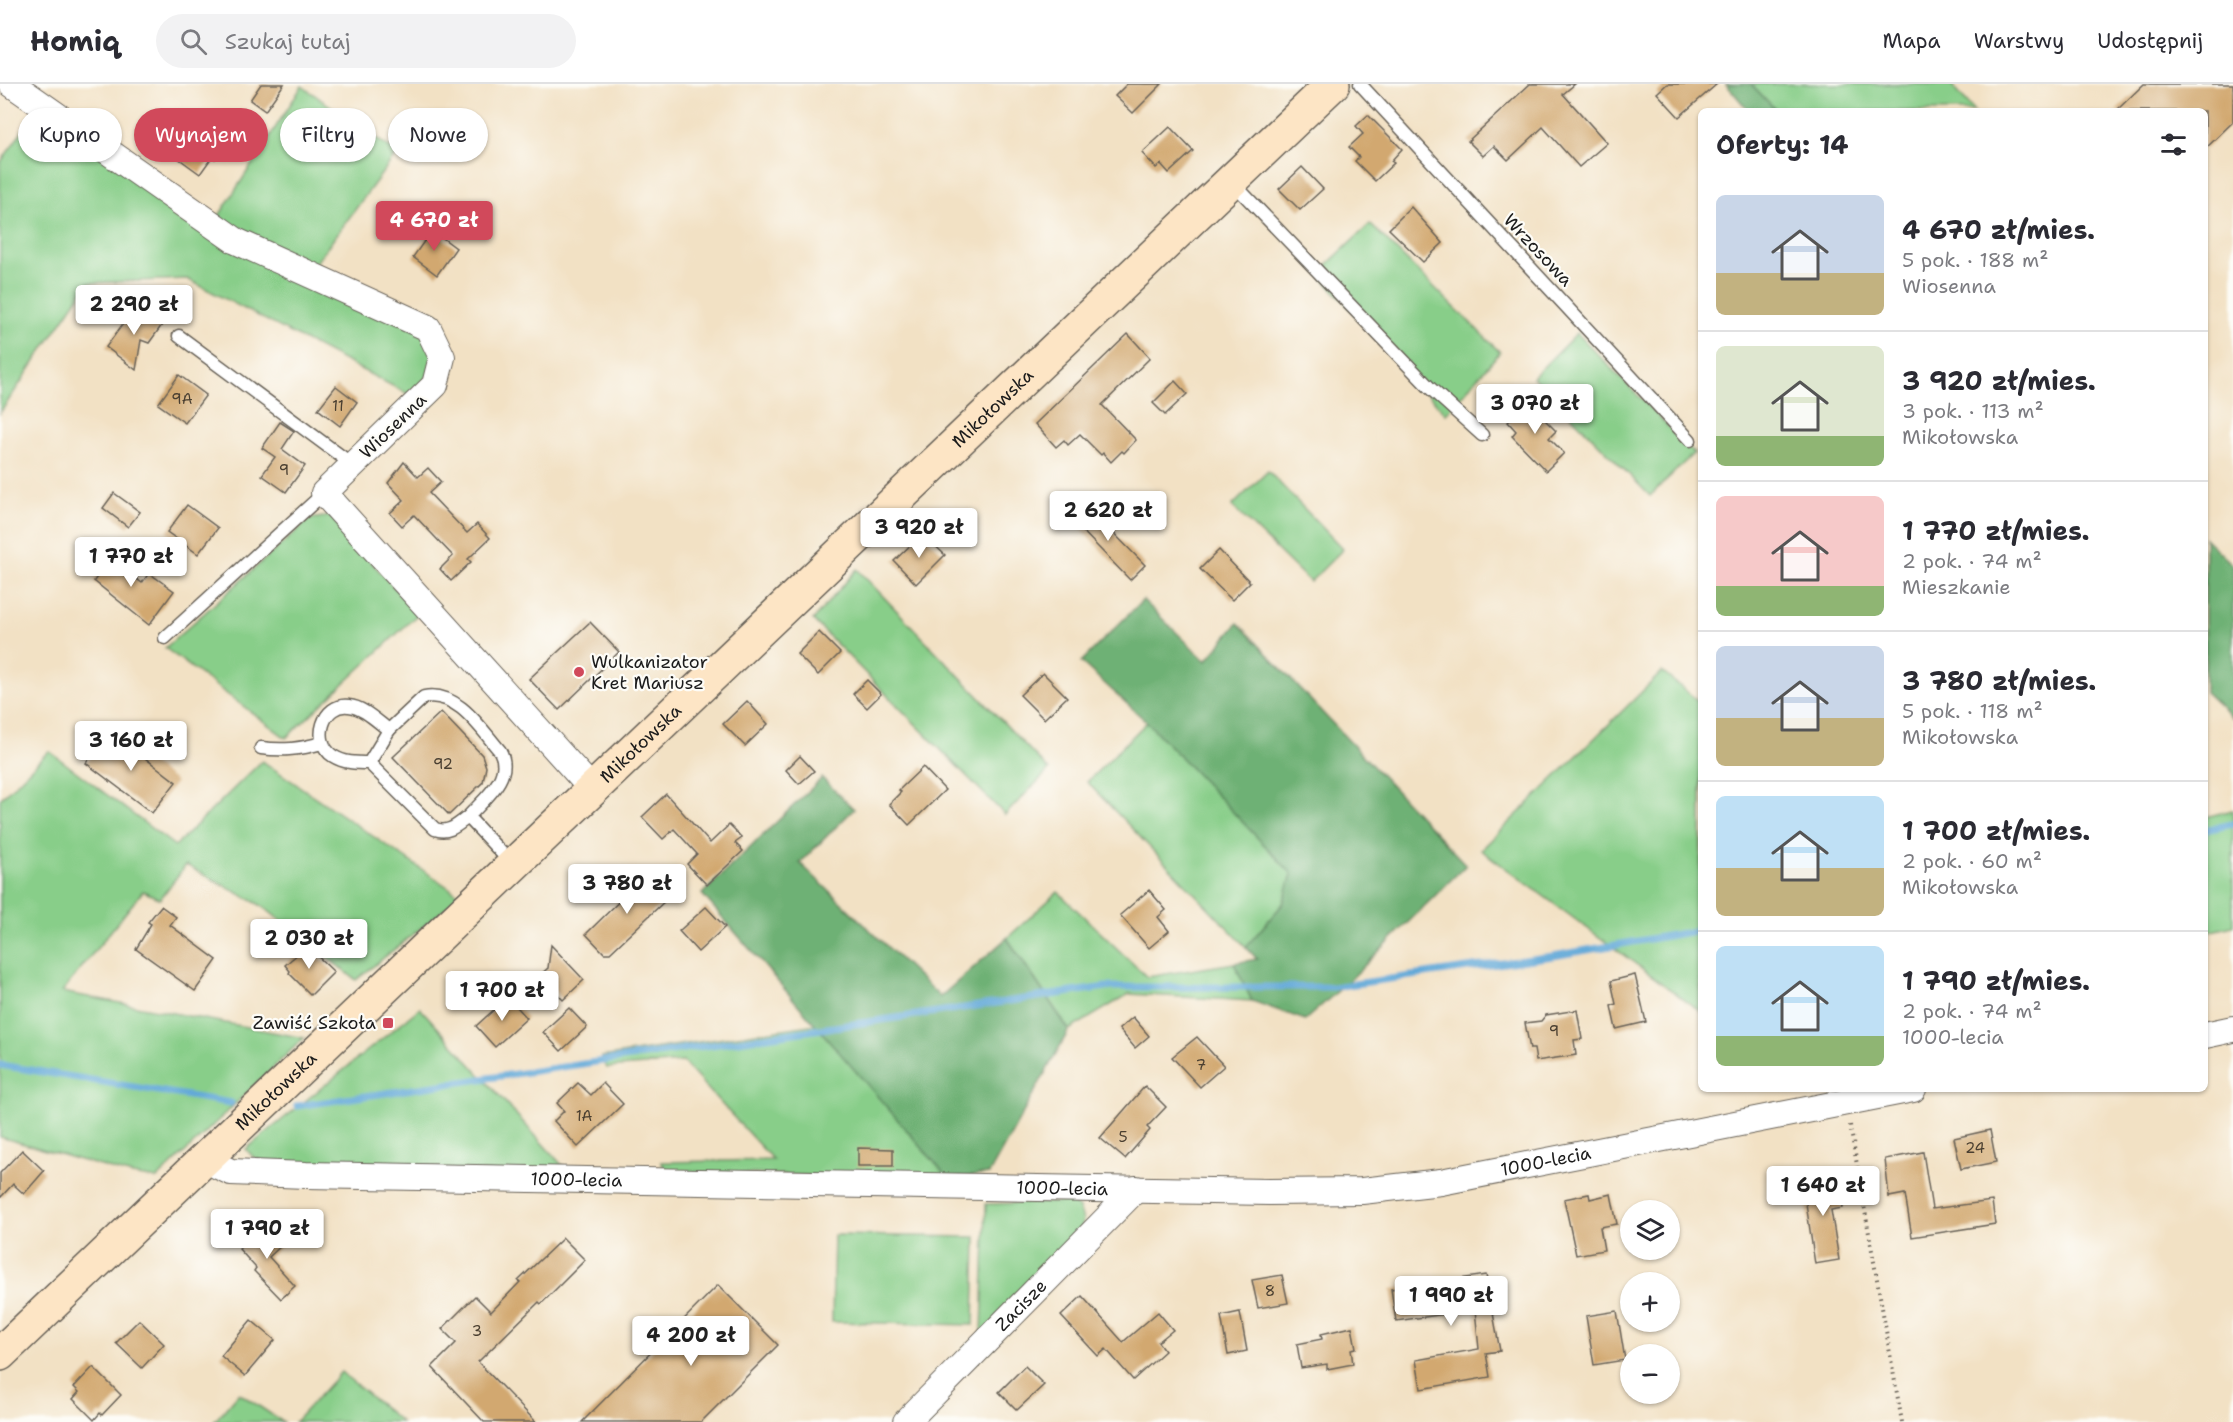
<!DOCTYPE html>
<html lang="pl">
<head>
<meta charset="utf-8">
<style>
	body { margin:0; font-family:"Shantell Sans",sans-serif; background:#f2f2f3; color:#2b2b33; height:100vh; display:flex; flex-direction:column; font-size:22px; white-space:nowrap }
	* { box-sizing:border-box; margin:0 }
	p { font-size:20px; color:#7c7c81 }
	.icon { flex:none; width:33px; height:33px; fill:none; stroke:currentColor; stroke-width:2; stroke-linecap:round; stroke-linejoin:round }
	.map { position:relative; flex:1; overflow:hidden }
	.details { position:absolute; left:1698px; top:24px; width:510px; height:984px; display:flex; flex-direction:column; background:#fff; border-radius:9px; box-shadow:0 2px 4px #0004 }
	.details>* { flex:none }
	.banner { position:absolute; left:18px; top:24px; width:570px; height:54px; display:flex; gap:12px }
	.fabs { position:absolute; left:1620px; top:1116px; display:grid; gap:12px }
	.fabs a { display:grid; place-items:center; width:60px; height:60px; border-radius:50%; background:#fff; box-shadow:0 2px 4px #0004; font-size:30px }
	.price { position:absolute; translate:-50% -51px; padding:0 14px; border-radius:6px; background:#fff; color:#222; font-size:20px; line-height:39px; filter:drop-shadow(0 2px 3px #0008) }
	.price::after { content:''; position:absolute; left:50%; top:36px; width:18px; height:14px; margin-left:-9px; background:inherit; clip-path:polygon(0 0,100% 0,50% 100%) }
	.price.current { background:#d1495b; color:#fff }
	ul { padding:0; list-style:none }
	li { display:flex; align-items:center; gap:18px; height:150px; padding:0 18px }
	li+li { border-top:2px solid #e1e1e2 }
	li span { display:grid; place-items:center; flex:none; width:168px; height:120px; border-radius:9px; color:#555 }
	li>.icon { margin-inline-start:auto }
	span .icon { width:72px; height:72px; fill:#fffc; stroke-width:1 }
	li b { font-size:26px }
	h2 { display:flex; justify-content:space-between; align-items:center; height:72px; padding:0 18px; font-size:26px }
	.pill { padding:0 21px; border-radius:27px; background:#fff; box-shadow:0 2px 4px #0004; font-size:21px; line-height:54px }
	.pill.current { background:#d1495b; color:#fff }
	header { display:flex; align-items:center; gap:36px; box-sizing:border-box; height:84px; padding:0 30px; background:#fff; border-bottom:2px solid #e1e1e2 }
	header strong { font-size:28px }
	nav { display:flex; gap:33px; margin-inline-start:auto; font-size:21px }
	.search { width:420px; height:54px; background:#f2f2f3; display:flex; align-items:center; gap:15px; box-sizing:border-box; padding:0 21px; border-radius:33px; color:#7c7c81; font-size:22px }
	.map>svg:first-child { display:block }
	.green { fill:#88ce89; stroke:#527552; stroke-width:1.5 }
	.forest { fill:#6eb175; stroke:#456648; stroke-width:1.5 }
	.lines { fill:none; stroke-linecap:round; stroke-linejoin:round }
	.stream { stroke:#62a9d8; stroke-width:7 }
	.building { fill:#d2a870 }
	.lane-casing { stroke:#676157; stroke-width:15 }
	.street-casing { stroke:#676157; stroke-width:28 }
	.secondary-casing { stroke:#676157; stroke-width:36 }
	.path { stroke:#676157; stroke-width:4; stroke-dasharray:1.5 4.5; stroke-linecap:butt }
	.lane { stroke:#fff; stroke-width:12 }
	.street { stroke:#fff; stroke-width:26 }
	.secondary { stroke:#fde5c5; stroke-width:33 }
	.poi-dot { fill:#d1495b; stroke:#fdfcf7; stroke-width:2 }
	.labels { text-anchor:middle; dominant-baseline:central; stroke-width:4.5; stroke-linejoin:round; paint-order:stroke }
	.number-label { font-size:15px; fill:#4a3f31 }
	.street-label { font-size:18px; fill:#1c1c1c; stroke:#fdfcf7 }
	.poi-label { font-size:18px; fill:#1c1c1c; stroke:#fdfcf7; text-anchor:start }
</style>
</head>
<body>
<header>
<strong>Homiq</strong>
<div class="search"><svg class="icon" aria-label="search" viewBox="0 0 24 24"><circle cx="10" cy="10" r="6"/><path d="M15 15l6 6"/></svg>Szukaj tutaj</div>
<nav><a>Mapa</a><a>Warstwy</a><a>Udostępnij</a></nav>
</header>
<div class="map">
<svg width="2233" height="1338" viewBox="0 0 2233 1338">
	<rect width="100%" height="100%" fill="#fdfcf7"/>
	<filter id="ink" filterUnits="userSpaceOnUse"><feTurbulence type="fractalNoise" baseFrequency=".0167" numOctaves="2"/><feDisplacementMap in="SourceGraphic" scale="12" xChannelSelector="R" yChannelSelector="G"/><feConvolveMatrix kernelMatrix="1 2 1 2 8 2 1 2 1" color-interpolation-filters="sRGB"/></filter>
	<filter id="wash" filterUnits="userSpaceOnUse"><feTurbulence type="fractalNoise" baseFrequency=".008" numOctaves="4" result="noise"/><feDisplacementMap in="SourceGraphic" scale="24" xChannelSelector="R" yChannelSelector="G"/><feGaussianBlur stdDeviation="1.35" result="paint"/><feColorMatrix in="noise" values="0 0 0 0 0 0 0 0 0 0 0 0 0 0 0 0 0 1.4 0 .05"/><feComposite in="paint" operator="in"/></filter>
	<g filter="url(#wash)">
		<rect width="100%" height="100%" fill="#f2e1c4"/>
		<g class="green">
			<path d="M 1751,0 L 1951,0 L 1974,27 L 1777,27 Z"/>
			<path d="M 302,2 L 397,69 L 312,184 L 215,138 Z"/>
			<path d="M 38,24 L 208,148 L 423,248 L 436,268 L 427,294 L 410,311 L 187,195 L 88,199 L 0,329 L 0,79 Z"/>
			<path d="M 1370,140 L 1500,268 L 1446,330 L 1318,189 Z"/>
			<path d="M 1577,249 L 1694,369 L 1650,412 L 1533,293 Z"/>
			<path d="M 1268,387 L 1343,465 L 1310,498 L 1232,422 Z"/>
			<path d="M 330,432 L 418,530 L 286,654 L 165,564 L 310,435 Z"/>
			<path d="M 857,485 L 1049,686 L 1005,731 L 813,536 Z"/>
			<path d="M 1662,588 L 1701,619 L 1701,928 L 1481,766 Z"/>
			<path d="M 1147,638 L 1293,790 L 1283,820 L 1246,863 L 1087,698 Z"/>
			<path d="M 49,667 L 175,762 L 262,677 L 461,812 L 356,896 L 262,822 L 186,781 L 160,815 L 143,807 L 62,908 L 304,954 L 157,1095 L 132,1091 L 0,1053 L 0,715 Z"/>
			<path d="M 2233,726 L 2233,842 L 2205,849 L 2205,733 Z"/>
			<path d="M 1058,808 L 1147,893 L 1234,879 L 1252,917 L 1129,910 L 1069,946 L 1007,854 Z"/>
			<path d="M 420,924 L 571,1091 L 272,1081 L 253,1073 L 246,1065 Z"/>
			<path d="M 816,940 L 949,1095 L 667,1088 L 661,1078 L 773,1076 L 683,978 L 607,984 L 601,973 Z"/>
			<path d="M 1069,1118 L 1079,1124 L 1083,1136 L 1080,1153 L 982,1249 L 986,1120 Z"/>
			<path d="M 834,1151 L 976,1153 L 974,1241 L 832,1238 Z"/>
			<path d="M 341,1288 L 401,1338 L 295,1338 Z"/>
			<path d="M 239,1309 L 283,1338 L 214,1338 Z"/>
		</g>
		<g class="forest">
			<path d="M 1726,0 L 1751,0 L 1777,27 L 1749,27 Z"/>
			<path d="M 2205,454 L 2233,481 L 2233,634 L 2205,608 Z"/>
			<path d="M 1143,516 L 1206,577 L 1238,539 L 1466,781 L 1347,899 L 1305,936 L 1252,917 L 1234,879 L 1257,875 L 1246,863 L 1283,820 L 1292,790 L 1147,638 L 1081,578 Z"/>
			<path d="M 822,694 L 854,725 L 800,779 L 940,913 L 1007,854 L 1069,946 L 989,1090 L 949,1095 L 702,810 Z"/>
		</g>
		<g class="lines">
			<g class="stream">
				<path d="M 2205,746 L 2233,740"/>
				<path d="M 0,981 L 231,1019"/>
				<path d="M 297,1022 L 1106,903 L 1333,903 L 1553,872 L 1701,846"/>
			</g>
		</g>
		<g id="blocks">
			<g class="building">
				<path d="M 261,0 L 284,0 L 265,27 L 250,16 Z"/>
				<path d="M 1127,0 L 1162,0 L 1133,29 L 1115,12 Z"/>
				<path d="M 1530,0 L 1575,0 L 1563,10 L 1607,59 L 1579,83 L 1543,43 L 1508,76 L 1494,62 L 1483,72 L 1468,57 Z"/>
				<path d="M 1667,0 L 1717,0 L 1679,33 L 1657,9 Z"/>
				<path d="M 2144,0 L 2233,0 L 2233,38 L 2205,65 L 2205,27 L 2116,27 Z"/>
				<path d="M 1368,31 L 1402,65 L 1391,77 L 1394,79 L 1375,97 L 1355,77 L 1359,73 L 1349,63 L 1363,50 L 1356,42 Z"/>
				<path d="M 200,35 L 229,56 L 215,75 L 212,73 L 200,90 L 174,71 Z"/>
				<path d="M 1170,43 L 1193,67 L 1169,89 L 1161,80 L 1156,84 L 1142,69 Z"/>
				<path d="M 1302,83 L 1323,105 L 1300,126 L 1279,105 Z"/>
				<path d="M 1411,123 L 1443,159 L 1423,178 L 1389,145 Z"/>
				<path d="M 432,146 L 456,164 L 437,191 L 413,173 Z"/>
				<path d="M 136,222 L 162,241 L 149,259 L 141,256 L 136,286 L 106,263 Z"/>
				<path d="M 1128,250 L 1150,274 L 1102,321 L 1136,356 L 1124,369 L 1122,367 L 1111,378 L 1103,369 L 1101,371 L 1080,350 L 1068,361 L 1064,356 L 1056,363 L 1035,340 Z"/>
				<path d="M 179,291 L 206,311 L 185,339 L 158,320 Z"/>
				<path d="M 1175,297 L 1187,310 L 1165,331 L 1153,319 Z"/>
				<path d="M 336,302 L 357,318 L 340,342 L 318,325 Z"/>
				<path d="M 1527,318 L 1556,347 L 1549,354 L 1564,369 L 1546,387 L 1512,352 L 1516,347 L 1508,338 L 1512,334 L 1509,332 L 1521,319 L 1524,322 Z"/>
				<path d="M 280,338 L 294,347 L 282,365 L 305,382 L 286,408 L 262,391 L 275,373 L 262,364 Z"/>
				<path d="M 404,378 L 418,393 L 428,384 L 441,398 L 429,409 L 467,449 L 477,440 L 490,454 L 468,475 L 471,478 L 451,497 L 440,485 L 453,472 L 414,431 L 402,442 L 390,429 L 404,416 L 388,399 Z"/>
				<path d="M 114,409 L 140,428 L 128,443 L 103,424 Z"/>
				<path d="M 187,421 L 218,444 L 198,470 L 167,448 Z"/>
				<path d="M 1086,421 L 1145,481 L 1130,496 L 1071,435 Z"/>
				<path d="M 926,453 L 945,471 L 916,500 L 894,477 L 918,454 L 922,457 Z"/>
				<path d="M 1219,466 L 1250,498 L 1232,516 L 1200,485 Z"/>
				<path d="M 99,467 L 142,499 L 149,489 L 174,507 L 149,541 L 94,497 L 99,490 L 88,482 Z"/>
				<path d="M 590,538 L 619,568 L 559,626 L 529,595 Z"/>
				<path d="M 819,548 L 840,569 L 818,591 L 797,570 Z"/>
				<path d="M 1043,589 L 1067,613 L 1044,635 L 1020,611 Z"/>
				<path d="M 867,596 L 881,610 L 867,624 L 853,610 Z"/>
				<path d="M 747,617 L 768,640 L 745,662 L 723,640 Z"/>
				<path d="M 441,628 L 482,671 L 486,683 L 483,698 L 449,731 L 393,673 Z"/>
				<path d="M 110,647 L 176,698 L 152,729 L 86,679 Z"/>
				<path d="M 800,672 L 814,687 L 799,700 L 786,686 Z"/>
				<path d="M 923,683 L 945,706 L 909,741 L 889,720 L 901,708 L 899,706 Z"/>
				<path d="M 666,710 L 710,759 L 729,741 L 742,754 L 735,759 L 743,767 L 707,801 L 687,780 L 697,770 L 674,745 L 663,755 L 642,733 Z"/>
				<path d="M 646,791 L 668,814 L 610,869 L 604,869 L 586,850 Z"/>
				<path d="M 1149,806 L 1166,826 L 1158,833 L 1169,847 L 1149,864 L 1120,831 Z"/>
				<path d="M 161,822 L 176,833 L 170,841 L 217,876 L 195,907 L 136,865 L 151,840 L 148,838 Z"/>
				<path d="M 706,823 L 725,843 L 698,868 L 679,847 Z"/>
				<path d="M 551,861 L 584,896 L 563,916 L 540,891 L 548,884 Z"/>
				<path d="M 307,862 L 334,888 L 311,911 L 289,889 L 290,887 L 285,881 Z"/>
				<path d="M 1635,891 L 1646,938 L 1616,945 L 1611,922 L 1616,920 L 1611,897 Z"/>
				<path d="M 508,913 L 527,934 L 495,963 L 476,942 Z"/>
				<path d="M 569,924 L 587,943 L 561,967 L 543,948 Z"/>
				<path d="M 1577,926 L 1582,955 L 1574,956 L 1576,971 L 1536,977 L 1534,965 L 1530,965 L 1525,939 L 1541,937 L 1546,931 Z"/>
				<path d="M 1133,933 L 1149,952 L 1135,964 L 1119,945 Z"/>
				<path d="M 1197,953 L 1224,982 L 1200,1003 L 1172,973 Z"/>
				<path d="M 578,999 L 591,1011 L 603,999 L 623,1020 L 578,1063 L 554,1037 L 564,1027 L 557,1019 Z"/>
				<path d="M 1145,1002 L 1166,1023 L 1147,1043 L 1150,1046 L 1125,1075 L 1100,1054 Z"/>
				<path d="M 1990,1046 L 1996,1078 L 1961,1085 L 1954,1054 Z"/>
				<path d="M 858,1064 L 893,1065 L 893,1082 L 858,1082 Z"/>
				<path d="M 22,1066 L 44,1087 L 24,1110 L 13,1100 L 0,1114 L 0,1089 Z"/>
				<path d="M 1923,1068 L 1932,1125 L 1992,1117 L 1995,1140 L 1912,1153 L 1905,1110 L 1889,1113 L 1885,1075 Z"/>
				<path d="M 1838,1094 L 1843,1124 L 1831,1126 L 1839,1176 L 1815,1180 L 1803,1099 Z"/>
				<path d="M 1589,1110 L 1590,1115 L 1611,1110 L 1617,1140 L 1600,1143 L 1604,1166 L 1576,1171 L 1564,1115 Z"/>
				<path d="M 266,1140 L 284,1159 L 269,1173 L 295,1202 L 281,1215 L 254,1187 L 256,1184 L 239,1165 Z"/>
				<path d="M 563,1154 L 585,1176 L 541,1220 L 539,1218 L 478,1278 L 536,1338 L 484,1338 L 432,1283 L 456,1259 L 442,1245 L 475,1212 L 491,1228 L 520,1198 L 518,1197 Z"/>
				<path d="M 1282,1191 L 1288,1219 L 1258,1224 L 1252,1196 Z"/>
				<path d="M 1486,1191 L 1500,1267 L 1486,1269 L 1490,1293 L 1421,1305 L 1416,1276 L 1479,1265 L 1475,1226 L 1396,1237 L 1391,1205 Z"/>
				<path d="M 718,1201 L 778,1261 L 701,1338 L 582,1338 Z"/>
				<path d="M 1082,1212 L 1123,1258 L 1158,1228 L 1173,1246 L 1158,1258 L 1165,1267 L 1133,1296 L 1106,1265 L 1098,1272 L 1061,1232 Z"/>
				<path d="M 1617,1227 L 1625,1276 L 1594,1281 L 1586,1232 Z"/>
				<path d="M 1240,1228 L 1247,1267 L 1228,1271 L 1221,1232 Z"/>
				<path d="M 139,1236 L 164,1260 L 142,1284 L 116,1259 Z"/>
				<path d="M 251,1236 L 275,1256 L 245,1292 L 221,1272 Z"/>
				<path d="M 1352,1243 L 1356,1264 L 1351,1265 L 1353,1280 L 1327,1285 L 1327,1280 L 1301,1284 L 1297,1260 L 1322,1255 L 1321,1250 Z"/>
				<path d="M 1025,1282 L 1044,1301 L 1017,1326 L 999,1308 Z"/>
				<path d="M 93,1283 L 121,1311 L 102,1331 L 100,1329 L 94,1336 L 73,1315 L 79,1308 L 74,1303 Z"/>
			</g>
		</g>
	</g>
	<g filter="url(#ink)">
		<use href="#blocks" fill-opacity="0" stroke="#676157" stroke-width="1.5"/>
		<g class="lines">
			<defs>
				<g id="lane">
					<path d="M 1360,0 L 1690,356"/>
					<path d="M 1232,98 L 1429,303 L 1482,351"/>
					<path d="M 179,252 L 353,381"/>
					<path d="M 165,554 L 324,409"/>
					<path d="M 389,646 L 424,613 C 457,606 481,645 500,667 C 514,693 484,715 468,733"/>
					<path d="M 261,664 C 283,667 300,665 322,659"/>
					<path d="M 369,679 L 389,646 C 378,638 363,623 349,622 C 323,618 311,658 333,672 C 344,679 356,679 369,679 L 435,745 C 449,750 457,741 468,733 L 512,780"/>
				</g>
				<g id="street">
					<path d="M 12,0 L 236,157 L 428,244 L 442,273 L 435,301 L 324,409 L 592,705"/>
					<path d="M 2205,951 L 2233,945"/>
					<path id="s1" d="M 207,1073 L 218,1082 L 231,1088 L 306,1091 L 1269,1108 L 1362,1107 L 1441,1098 L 1913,1005"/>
					<path id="s2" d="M 906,1338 L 1136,1105"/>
				</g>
				<g id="secondary">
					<path id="s3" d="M 0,1270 L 1333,0"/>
				</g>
			</defs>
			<use href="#lane" class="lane-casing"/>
			<use href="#street" class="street-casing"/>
			<use href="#secondary" class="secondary-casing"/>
			<path class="path" d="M 1850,1041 L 1902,1338"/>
			<use href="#lane" class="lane"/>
			<use href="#street" class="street"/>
			<use href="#secondary" class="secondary"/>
		</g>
	</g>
	<g class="poi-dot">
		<circle cx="579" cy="588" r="6"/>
		<rect x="382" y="933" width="12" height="12" rx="3"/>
	</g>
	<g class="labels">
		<g class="number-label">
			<text x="182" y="315">9A</text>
			<text x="338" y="322">11</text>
			<text x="284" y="386">9</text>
			<text x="443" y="680">92</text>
			<text x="1554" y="947">9</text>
			<text x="1201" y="981">7</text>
			<text x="584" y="1032">1A</text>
			<text x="1123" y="1053">5</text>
			<text x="1975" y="1064">24</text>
			<text x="1270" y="1207">8</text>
			<text x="477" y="1247">3</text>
		</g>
		<g class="street-label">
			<text transform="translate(1538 166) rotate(47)">Wrzosowa</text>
			<text stroke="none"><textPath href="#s3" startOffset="1371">Mikołowska</textPath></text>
			<text transform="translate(393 342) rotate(-44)">Wiosenna</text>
			<text stroke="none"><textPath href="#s3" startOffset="885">Mikołowska</textPath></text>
			<text stroke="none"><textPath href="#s3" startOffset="381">Mikołowska</textPath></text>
			<text stroke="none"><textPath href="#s1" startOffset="1346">1000-lecia</textPath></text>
			<text stroke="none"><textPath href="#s1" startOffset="374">1000-lecia</textPath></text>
			<text stroke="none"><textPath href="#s1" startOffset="860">1000-lecia</textPath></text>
			<text stroke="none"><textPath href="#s2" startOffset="164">Zacisze</textPath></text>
		</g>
		<g class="poi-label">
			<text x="591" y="578">Wulkanizator<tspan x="591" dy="21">Kret Mariusz</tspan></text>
			<text x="376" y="939" text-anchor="end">Zawiść Szkoła</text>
		</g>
	</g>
</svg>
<div class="fabs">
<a><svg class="icon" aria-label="layers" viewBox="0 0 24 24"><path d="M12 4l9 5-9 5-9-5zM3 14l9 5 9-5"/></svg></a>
<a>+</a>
<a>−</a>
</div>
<b class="price current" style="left:434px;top:168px">4 670 zł</b>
<b class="price" style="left:134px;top:252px">2 290 zł</b>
<b class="price" style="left:1535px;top:351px">3 070 zł</b>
<b class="price" style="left:1108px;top:458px">2 620 zł</b>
<b class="price" style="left:919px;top:475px">3 920 zł</b>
<b class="price" style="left:131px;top:504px">1 770 zł</b>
<b class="price" style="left:131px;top:688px">3 160 zł</b>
<b class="price" style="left:627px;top:831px">3 780 zł</b>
<b class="price" style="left:309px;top:886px">2 030 zł</b>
<b class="price" style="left:502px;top:938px">1 700 zł</b>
<b class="price" style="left:1823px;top:1133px">1 640 zł</b>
<b class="price" style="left:267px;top:1176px">1 790 zł</b>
<b class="price" style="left:1451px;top:1243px">1 990 zł</b>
<b class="price" style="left:691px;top:1283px">4 200 zł</b>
<div class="banner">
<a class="pill">Kupno</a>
<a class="pill current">Wynajem</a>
<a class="pill">Filtry</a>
<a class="pill">Nowe</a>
</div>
<section class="details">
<h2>Oferty: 14<svg class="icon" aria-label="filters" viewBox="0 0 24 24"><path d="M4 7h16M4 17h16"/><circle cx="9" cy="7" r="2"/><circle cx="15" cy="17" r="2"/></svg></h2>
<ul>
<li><span style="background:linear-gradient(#c9d6e8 65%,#c2b280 0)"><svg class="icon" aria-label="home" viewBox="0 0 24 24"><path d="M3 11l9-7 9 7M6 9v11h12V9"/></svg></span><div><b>4 670 zł/mies.</b><p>5 pok. · 188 m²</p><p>Wiosenna</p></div></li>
<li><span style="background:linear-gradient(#dfe7d0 75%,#8fb573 0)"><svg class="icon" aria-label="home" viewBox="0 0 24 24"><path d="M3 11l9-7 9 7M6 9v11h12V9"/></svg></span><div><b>3 920 zł/mies.</b><p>3 pok. · 113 m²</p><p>Mikołowska</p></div></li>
<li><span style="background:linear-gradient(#f6c9c9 75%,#8fb573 0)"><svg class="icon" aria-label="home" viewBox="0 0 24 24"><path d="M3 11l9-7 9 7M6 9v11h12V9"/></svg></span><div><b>1 770 zł/mies.</b><p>2 pok. · 74 m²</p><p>Mieszkanie</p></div></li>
<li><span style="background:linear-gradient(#c9d6e8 60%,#c2b280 0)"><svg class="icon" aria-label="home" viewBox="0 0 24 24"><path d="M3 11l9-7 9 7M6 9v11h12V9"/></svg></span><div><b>3 780 zł/mies.</b><p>5 pok. · 118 m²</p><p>Mikołowska</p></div></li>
<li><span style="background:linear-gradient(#bfe0f5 60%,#c2b280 0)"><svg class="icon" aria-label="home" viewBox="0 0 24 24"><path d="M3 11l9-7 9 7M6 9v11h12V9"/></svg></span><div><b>1 700 zł/mies.</b><p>2 pok. · 60 m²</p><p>Mikołowska</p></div></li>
<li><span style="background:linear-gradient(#bfe0f5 75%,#8fb573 0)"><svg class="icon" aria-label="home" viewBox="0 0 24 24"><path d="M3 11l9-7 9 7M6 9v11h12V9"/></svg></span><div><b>1 790 zł/mies.</b><p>2 pok. · 74 m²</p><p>1000-lecia</p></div></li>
</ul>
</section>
</div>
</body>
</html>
